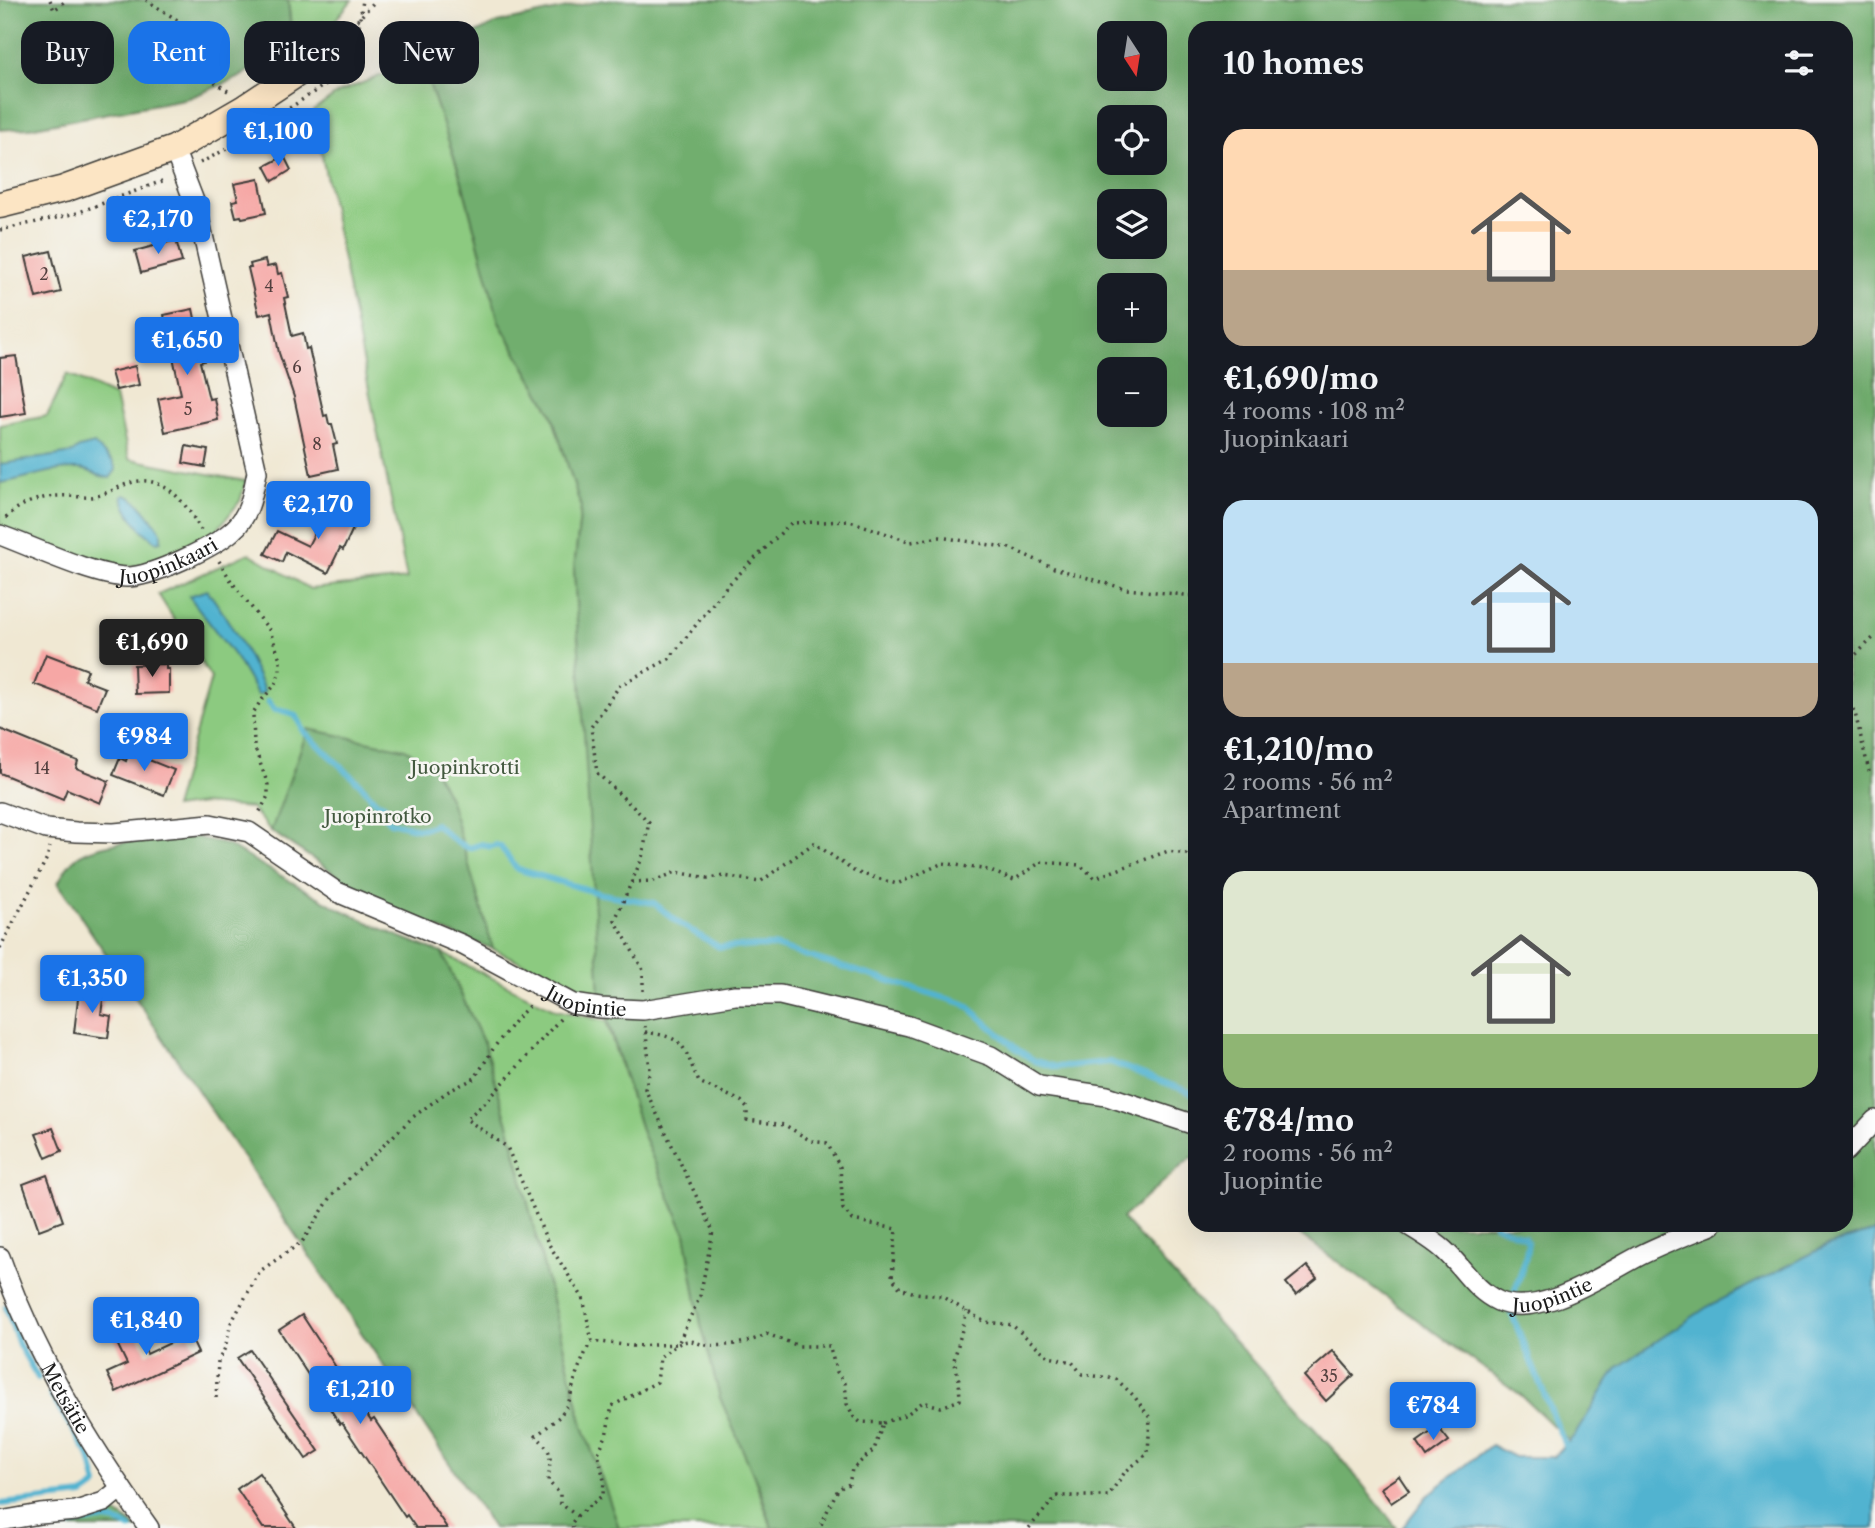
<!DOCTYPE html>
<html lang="en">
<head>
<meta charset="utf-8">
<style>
	body { margin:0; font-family:"Libre Caslon Text",serif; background:#242831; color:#f1f3f6; height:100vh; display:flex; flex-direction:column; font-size:26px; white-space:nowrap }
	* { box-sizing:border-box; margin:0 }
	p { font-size:23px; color:#9ea1a6 }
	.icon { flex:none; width:38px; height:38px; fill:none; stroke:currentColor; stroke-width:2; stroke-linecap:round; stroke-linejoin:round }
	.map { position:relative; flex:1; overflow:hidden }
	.sheet { position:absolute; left:1188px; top:21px; width:665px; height:1211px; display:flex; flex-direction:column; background:#171b24; border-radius:21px; box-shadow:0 7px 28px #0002 }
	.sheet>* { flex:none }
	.banner { position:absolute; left:21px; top:21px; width:665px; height:63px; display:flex; gap:14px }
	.needle { width:46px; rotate:168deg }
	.controls { position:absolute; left:1097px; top:21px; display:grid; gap:14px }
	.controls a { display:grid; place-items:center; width:70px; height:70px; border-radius:14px; background:#171b24; box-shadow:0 7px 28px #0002; font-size:35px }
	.price { position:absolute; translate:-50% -60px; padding:0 16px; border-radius:7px; background:#1a73e8; color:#fff; font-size:23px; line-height:46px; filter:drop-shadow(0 2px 4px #0008) }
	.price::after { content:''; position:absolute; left:50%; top:42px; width:21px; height:16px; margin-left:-10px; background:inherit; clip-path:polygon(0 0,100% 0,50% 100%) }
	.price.active { background:#222; color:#fff }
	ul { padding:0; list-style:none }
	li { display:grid; align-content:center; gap:14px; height:371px; padding:0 35px }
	li span { display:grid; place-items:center; height:217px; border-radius:21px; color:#555 }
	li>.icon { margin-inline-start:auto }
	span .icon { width:126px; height:126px; fill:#fffc; stroke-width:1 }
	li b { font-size:30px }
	h2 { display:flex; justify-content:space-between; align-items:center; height:84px; padding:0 35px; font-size:30px }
	.chip { padding:0 24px; border-radius:21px; background:#171b24; box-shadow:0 7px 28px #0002; font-size:24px; line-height:63px }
	.chip.active { background:#1a73e8; color:#fff }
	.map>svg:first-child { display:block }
	.green { fill:#8cca80; stroke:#54734e; stroke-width:2 }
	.forest { fill:#71ae6e; stroke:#466545; stroke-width:2; fill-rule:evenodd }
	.water { fill:#51b3d0; stroke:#366876; stroke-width:2 }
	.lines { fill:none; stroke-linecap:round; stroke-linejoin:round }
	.stream { stroke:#51b3d0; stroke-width:6 }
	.building { fill:#f6a7a5 }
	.street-casing { stroke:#3c3b37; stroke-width:22 }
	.secondary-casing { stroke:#3c3b37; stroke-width:29 }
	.path { stroke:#3c3b37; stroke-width:3.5; stroke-dasharray:2 5; stroke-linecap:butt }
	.street { stroke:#fff; stroke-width:19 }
	.secondary { stroke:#fce5c4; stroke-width:26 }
	.labels { text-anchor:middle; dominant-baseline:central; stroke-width:5; stroke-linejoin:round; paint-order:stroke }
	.number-label { font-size:16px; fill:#523f3e }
	.street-label { font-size:19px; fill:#1c1c1c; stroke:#f6f6f2 }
	.park-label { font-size:19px; fill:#43593f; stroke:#f6f6f2 }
</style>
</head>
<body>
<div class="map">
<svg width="1875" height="1528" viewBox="0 0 1875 1528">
	<rect width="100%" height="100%" fill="#f6f6f2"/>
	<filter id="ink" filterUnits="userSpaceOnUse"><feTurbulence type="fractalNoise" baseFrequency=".0143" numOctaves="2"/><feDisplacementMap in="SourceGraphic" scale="14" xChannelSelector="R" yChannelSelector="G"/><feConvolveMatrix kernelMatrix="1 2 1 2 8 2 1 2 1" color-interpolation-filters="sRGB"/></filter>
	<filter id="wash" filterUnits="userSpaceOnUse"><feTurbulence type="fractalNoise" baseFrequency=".00686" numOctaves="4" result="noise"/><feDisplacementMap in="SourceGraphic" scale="28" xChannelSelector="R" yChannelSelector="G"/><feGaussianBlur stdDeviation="1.57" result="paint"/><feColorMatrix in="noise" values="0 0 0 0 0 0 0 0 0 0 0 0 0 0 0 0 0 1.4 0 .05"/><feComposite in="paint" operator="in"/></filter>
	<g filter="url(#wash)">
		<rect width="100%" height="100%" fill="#f0e8d3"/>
		<g class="green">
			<path d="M 288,0 L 352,0 L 333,23 L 293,43 Z"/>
			<path d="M 421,59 L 461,178 L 499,322 L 551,412 L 581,507 L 574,569 L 578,641 L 583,643 L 600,995 L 568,984 L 493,949 L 489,936 L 393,912 L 271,831 L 251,808 L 203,804 L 174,808 L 211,678 L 158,594 L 249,553 L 310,589 L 407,579 L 313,111 L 338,93 Z"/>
			<path d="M 67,374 L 115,396 L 129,459 L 246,481 L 240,501 L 217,530 L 203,542 L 142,565 L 122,567 L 102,564 L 0,527 L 0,425 L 47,416 Z"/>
			<path d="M 442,953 L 556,1010 L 606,1021 L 642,1133 L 685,1233 L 701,1324 L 772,1528 L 619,1528 L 583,1426 L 510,1131 L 484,1044 Z"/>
		</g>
		<g class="forest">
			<path d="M 0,0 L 288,0 L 292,43 L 238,78 L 189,98 L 29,128 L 0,130 Z"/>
			<path d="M 604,0 L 1875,0 L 1875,1231 L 1826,1246 L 1569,1441 L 1522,1396 L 1287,1225 L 1846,1225 L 1846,28 L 1195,28 L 1195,1159 L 1192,1157 L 1122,1218 L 1342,1459 L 1397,1528 L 772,1528 L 761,1492 L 720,1398 L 701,1324 L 685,1233 L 642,1133 L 600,995 L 574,569 L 581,507 L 551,412 L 499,322 L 461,178 L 421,59 L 497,23 ZM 1110,33 L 1155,33 L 1155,79 L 1110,79 ZM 1110,117 L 1155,117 L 1155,163 L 1110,163 ZM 1110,201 L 1155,201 L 1155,247 L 1110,247 ZM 1110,285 L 1155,285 L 1155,331 L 1110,331 ZM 1110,369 L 1155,369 L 1155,415 L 1110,415 Z"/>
			<path d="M 308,729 L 405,749 L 432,765 L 450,800 L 493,949 L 393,912 L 271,831 Z"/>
			<path d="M 195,837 L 227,845 L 334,906 L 393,934 L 442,953 L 484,1044 L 510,1131 L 583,1426 L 619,1528 L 493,1528 L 58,883 C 63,873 68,864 77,857 C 103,839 164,839 195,837 Z"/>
			<path d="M 96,1512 L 118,1514 L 138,1528 L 23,1528 Z"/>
		</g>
		<g class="water">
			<path d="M 94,444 L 113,462 L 116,470 L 110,478 C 99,478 91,469 78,469 C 52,468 26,479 0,483 L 0,464 L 72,453 L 79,448 Z"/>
			<path d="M 125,495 C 141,500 151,519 161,532 L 161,541 L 157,542 C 140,531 128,516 122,496 Z"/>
			<path d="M 207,590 C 231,622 249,655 265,692 L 258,695 L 236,658 L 189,596 Z"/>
			<path d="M 1875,1231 L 1875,1528 L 1402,1528 L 1427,1496 L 1491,1445 L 1514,1457 L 1553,1457 L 1574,1436 L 1617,1368 L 1707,1307 L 1826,1246 Z"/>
		</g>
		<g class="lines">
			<g class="stream">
				<path d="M 268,701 L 275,710 C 291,711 299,714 303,731 L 360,784 L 376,802 L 384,805 L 386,817 L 390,822 C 408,825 418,834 435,824 L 456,842 L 469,848 L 482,844 L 490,847 L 495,845 L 500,846 L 517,869 L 602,894 L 654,903 L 680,924 L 719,947 L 774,946 L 965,1004 L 1018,1050 L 1035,1061 L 1056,1067 L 1110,1062 L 1195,1094"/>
				<path d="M 1495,1225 L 1525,1237 L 1528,1242 L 1525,1261 L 1515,1290"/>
				<path d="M 6,1307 L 19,1345 L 38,1378"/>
				<path d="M 1510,1310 L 1565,1445"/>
				<path d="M 1,1504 L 83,1495 L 97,1485 L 90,1457 L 50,1394"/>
				<path d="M 54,1528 C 79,1523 107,1513 130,1528"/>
			</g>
		</g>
		<g id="blocks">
			<g class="building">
				<path d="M 284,156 L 291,170 L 273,181 L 265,166 Z"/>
				<path d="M 259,179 L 266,213 L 242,218 L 241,216 L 236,217 L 232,201 L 238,200 L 234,184 Z"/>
				<path d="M 176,240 L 182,262 L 141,273 L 135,251 Z"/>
				<path d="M 51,251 L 61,292 L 36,298 L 26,257 Z"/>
				<path d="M 265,260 L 267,267 L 276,265 L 278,274 L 282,273 L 288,297 L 284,298 L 292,336 L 303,333 L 306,349 L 309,348 L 324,416 L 327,415 L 329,424 L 332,424 L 337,444 L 333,445 L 338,469 L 311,475 L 294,397 L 279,353 L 271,312 L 259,315 L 248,268 L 251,268 L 250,264 Z"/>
				<path d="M 193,309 L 204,361 L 200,362 L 209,399 L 214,398 L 218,420 L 165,432 L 158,399 L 181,394 L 164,315 Z"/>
				<path d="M 16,356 L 26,413 L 0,417 L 0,358 Z"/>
				<path d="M 135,366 L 139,385 L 116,390 L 111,372 Z"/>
				<path d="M 186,446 L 208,450 L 205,467 L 183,463 Z"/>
				<path d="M 329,504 L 358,518 L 343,550 L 340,548 L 328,573 L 286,552 L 282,562 L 265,554 L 277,531 L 308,546 Z"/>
				<path d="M 46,654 L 88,670 L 84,680 L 105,688 L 97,708 L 34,684 Z"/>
				<path d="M 166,664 L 166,669 L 169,669 L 169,693 L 135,694 L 134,665 Z"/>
				<path d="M 0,729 L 78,761 L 76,768 L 109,781 L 100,803 L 67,789 L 63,799 L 0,773 Z"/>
				<path d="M 129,752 L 174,770 L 164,795 L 113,775 L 120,758 L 126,761 Z"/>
				<path d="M 79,990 L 104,993 L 101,1014 L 111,1016 L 108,1038 L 74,1033 Z"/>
				<path d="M 53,1128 L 62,1151 L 46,1158 L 36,1134 Z"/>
				<path d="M 47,1175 L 63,1221 L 39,1230 L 23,1184 Z"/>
				<path d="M 1307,1266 L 1317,1278 L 1296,1295 L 1286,1283 Z"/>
				<path d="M 302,1315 L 371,1421 L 374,1419 L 447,1528 L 416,1528 L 407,1515 L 405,1517 L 342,1423 L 340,1424 L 279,1330 Z"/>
				<path d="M 131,1321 L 147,1354 L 189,1334 L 198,1353 L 116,1392 L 107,1373 L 127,1364 L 111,1331 Z"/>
				<path d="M 250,1350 L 319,1451 L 306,1459 L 237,1358 Z"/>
				<path d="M 1333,1351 L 1354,1375 L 1326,1401 L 1304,1376 Z"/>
				<path d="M 1438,1427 L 1449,1441 L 1427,1457 L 1417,1442 Z"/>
				<path d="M 259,1473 L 296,1528 L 263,1528 L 237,1489 Z"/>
				<path d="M 1399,1476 L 1409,1491 L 1391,1503 L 1381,1488 Z"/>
			</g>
		</g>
	</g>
	<g filter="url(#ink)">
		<use href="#blocks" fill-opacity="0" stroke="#3c3b37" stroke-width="2"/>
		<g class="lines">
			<defs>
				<g id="street">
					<path id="s1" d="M 0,535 C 33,547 94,576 127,577 C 151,577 215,547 233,530 C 250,516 253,492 257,472 L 197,209 L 174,149"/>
					<path id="s2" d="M 0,812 L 46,829 L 76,832 L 114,833 L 210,824 L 249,832 L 337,892 L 463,945 L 573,1004 L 600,1008 L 643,1010 L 735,995 L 780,995 L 909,1026 L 991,1056 L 1039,1086 L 1107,1096 L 1195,1125"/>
					<path d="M 1846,1151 L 1875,1120"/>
					<path id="s3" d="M 1408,1225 C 1420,1233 1433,1240 1444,1250 C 1463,1267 1474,1290 1498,1301 C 1539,1320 1607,1272 1643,1254 C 1665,1243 1689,1234 1712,1225"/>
					<path id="s4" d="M 0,1257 C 35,1355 89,1444 149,1528"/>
					<path d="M 0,1521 L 40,1514 L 76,1511 L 104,1502 L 121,1488"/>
				</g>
				<path id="secondary" d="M 0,205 L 64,189 L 174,149 L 243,109 L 322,57"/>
			</defs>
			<use href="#street" class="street-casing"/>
			<use href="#secondary" class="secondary-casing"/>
			<g class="path">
				<path d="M 50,0 L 54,10 L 67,0"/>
				<path d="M 146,0 L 182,23 C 190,57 197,72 228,91"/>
				<path d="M 343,36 L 376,0"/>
				<path d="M 337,43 L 359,25 L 363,0"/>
				<path d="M 200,163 L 232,146 L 329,82"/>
				<path d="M 0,230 L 74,214 L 165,180"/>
				<path d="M 6,518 C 18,504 41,496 60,496 C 72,495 85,499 97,496 C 119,490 135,474 158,484 C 179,492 190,512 201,530"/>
				<path d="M 219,561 L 231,581 L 270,631 L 280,659 L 280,672 L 275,685 L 260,702 L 253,713 L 254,746 L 268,785 L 268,796 L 258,815"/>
				<path d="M 1846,664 L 1875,636"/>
				<path d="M 1846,697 L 1855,713 L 1869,771"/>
				<path d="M 632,882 L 654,881 L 676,872 L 708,878 L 724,876 L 760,882 L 814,843 L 855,872 L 897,884 L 943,863 L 988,870 L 1014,880 L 1041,862 L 1080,865 L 1095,878 L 1168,851 L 1186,854 L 1195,845"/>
				<path d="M 0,948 L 47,858 L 50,847"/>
				<path d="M 643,991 L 643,970 L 615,920 L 642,858 L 649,822 L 597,773 L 591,727 L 620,685 L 669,659 L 726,587 L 791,523 L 850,521 L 911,542 L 940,537 L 1010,548 L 1054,568 L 1126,589 L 1195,596"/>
				<path d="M 560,1019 L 488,1100 L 466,1119 L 507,1147 L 548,1243 L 583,1298 L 592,1341 L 633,1346 L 678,1344 L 700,1296 L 713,1231 L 645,1089 L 650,1070 L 645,1026"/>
				<path d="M 645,1032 C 688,1038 682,1046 699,1082 L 741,1101 L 747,1108 L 747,1120 L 785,1125 L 811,1141 L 827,1143 L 840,1167 L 843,1209 L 853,1220 L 896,1229 L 892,1277 L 900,1288 L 915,1293 L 941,1296 L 985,1322 L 1012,1325 L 1049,1357 L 1072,1362 L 1082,1374 L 1116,1379 L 1134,1396 L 1150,1418 L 1148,1453 L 1125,1472 L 1108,1496 L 1057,1496 L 1029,1528"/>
				<path d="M 216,1398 L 218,1361 L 225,1348 L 231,1323 L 260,1271 L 302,1242 L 333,1194 L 413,1117 L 447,1092 L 475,1078 L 495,1046 L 517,1018 L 531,1004"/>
				<path d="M 883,1423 L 907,1414 L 923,1402 L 941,1407 L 960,1400 L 959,1380 L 954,1360 L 967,1311"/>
				<path d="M 577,1516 L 603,1495 L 604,1480 L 598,1453 L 606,1436 L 612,1406 L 657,1382 L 660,1357 C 669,1351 678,1341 690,1341 C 695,1341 701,1345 706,1345 C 725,1347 750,1343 767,1334 L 799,1346 L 829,1346 L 837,1372 L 845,1383 L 847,1404 L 854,1417 L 860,1422 L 883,1423 L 874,1450 L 852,1469 L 849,1484 C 845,1486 841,1487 838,1490 C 836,1492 821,1524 820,1528"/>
				<path d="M 573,1528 L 571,1524 L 577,1516 L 560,1503 L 560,1494 L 548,1481 C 550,1458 555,1453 536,1436 L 559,1417 L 568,1405 L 577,1372 L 589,1345"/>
			</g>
			<use href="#street" class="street"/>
			<use href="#secondary" class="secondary"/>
		</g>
	</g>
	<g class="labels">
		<g class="number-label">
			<text x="44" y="274">2</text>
			<text x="269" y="286">4</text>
			<text x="297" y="367">6</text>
			<text x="188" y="409">5</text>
			<text x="317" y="444">8</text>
			<text x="42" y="768">14</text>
			<text x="1329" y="1376">35</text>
		</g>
		<g class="street-label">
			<text stroke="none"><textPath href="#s1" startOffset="178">Juopinkaari</textPath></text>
			<text stroke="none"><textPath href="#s2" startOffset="634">Juopintie</textPath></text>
			<text stroke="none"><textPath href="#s3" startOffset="175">Juopintie</textPath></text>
			<text stroke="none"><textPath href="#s4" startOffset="156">Metsätie</textPath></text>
		</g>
		<g class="park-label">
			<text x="465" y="767">Juopinkrotti</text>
			<text x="378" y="816">Juopinrotko</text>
		</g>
	</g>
</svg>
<div class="controls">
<a><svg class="needle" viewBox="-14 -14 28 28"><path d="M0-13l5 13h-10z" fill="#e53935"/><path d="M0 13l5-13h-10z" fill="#9ea1a6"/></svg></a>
<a><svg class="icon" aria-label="locate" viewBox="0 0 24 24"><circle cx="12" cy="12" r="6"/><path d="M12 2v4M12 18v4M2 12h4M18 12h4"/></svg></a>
<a><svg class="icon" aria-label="layers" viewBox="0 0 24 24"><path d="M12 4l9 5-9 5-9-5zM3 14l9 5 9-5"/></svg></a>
<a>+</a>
<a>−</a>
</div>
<b class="price" style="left:278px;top:168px">€1,100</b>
<b class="price" style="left:158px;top:256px">€2,170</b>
<b class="price" style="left:187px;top:377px">€1,650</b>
<b class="price" style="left:318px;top:541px">€2,170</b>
<b class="price active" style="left:152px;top:679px">€1,690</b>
<b class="price" style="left:144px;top:773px">€984</b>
<b class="price" style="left:92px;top:1015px">€1,350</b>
<b class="price" style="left:146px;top:1357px">€1,840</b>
<b class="price" style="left:360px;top:1426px">€1,210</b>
<b class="price" style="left:1433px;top:1442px">€784</b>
<div class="banner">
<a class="chip">Buy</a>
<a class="chip active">Rent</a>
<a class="chip">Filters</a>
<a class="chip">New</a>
</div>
<section class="sheet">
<h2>10 homes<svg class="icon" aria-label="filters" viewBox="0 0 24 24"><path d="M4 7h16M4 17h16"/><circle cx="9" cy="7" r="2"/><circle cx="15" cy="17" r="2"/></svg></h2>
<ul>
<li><span style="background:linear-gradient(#ffd9b3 65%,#b9a48a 0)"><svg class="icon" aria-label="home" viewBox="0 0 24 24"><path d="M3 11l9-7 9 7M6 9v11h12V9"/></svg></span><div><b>€1,690/mo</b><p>4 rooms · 108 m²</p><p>Juopinkaari</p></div></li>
<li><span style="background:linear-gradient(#bfe0f5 75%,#b9a48a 0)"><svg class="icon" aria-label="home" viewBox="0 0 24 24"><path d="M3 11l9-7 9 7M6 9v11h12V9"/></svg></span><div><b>€1,210/mo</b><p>2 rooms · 56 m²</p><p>Apartment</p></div></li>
<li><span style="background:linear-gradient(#dfe7d0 75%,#8fb573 0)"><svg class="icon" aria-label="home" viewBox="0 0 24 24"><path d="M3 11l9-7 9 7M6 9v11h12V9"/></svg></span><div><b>€784/mo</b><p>2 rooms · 56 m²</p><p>Juopintie</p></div></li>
</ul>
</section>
</div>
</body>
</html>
